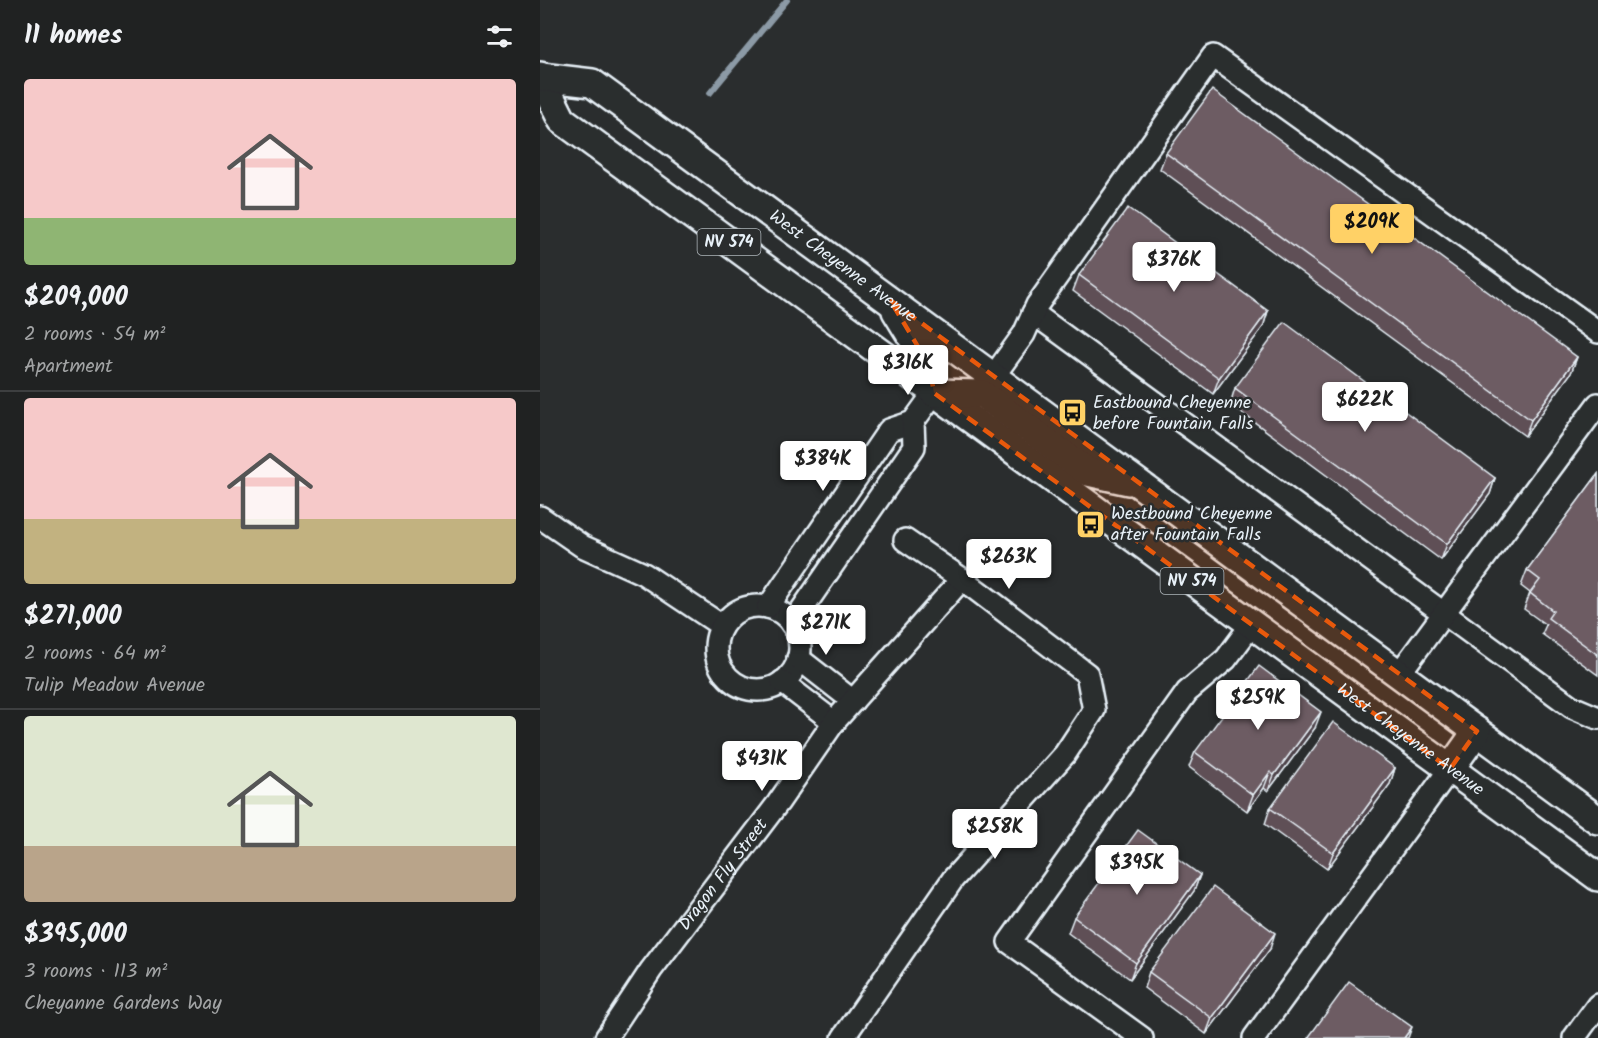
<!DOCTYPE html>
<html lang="en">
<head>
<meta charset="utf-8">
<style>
	body { margin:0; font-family:Kalam,sans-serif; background:#282a2a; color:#f1f3f6; height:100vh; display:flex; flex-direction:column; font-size:22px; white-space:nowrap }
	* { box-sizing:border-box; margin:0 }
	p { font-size:20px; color:#a2a4a5 }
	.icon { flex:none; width:33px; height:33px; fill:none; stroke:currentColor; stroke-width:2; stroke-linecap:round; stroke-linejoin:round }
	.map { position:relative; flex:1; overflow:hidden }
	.panel { display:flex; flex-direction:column; background:#202222; width:540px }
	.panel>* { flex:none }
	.price { position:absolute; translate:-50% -51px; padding:0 14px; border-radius:6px; background:#fff; color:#222; font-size:20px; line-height:39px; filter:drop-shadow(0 2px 3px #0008) }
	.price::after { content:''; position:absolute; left:50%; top:36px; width:18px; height:14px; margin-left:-9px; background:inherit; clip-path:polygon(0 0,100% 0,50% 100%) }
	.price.on { background:#ffd166; color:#111 }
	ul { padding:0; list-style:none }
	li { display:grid; align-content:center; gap:12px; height:318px; padding:0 24px }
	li+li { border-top:2px solid #3d3f40 }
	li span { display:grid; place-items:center; height:186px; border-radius:6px; color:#555 }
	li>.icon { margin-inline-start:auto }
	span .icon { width:108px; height:108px; fill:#fffc; stroke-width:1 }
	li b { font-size:26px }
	h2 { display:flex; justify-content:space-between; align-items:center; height:72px; padding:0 24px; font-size:26px }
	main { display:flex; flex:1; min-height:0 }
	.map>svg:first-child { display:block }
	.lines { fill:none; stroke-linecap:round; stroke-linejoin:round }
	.stream { stroke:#8c9aa6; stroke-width:6 }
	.minor-casing { stroke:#e8f1f8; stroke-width:26 }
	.major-casing { stroke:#e8f1f8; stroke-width:32 }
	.minor { stroke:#2a2d2e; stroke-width:21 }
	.major { stroke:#2a2d2e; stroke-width:27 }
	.wall { fill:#5e4f56; stroke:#e8f1f8; stroke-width:1.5 }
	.shaded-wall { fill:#4c4046; stroke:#e8f1f8; stroke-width:1.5 }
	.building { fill:#6d5c64; stroke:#e8f1f8; stroke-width:1.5 }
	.marked { fill:#e8590c; fill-opacity:0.2; stroke:#e8590c; stroke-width:4.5; stroke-dasharray:12 8; stroke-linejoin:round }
	.labels { text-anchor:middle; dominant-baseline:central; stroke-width:5; stroke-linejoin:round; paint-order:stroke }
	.shield { fill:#2a2d2e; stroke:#afb6bb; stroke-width:1.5 }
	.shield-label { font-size:16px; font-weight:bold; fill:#e8f1f8 }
	.street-label { font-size:18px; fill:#e8f1f8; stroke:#2a2d2e }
	.poi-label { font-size:18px; fill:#e8f1f8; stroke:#2a2d2e; text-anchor:start }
</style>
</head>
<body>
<main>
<section class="panel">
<h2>11 homes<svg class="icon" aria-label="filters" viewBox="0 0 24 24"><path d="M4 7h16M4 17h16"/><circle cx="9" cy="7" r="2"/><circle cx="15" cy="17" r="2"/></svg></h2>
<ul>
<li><span style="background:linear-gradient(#f6c9c9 75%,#8fb573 0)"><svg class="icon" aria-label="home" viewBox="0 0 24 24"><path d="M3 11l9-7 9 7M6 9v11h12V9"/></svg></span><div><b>$209,000</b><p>2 rooms · 54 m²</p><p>Apartment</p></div></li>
<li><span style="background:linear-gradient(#f6c9c9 65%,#c2b280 0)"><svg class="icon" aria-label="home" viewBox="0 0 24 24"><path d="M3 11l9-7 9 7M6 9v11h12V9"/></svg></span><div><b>$271,000</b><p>2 rooms · 64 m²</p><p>Tulip Meadow Avenue</p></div></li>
<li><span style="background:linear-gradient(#dfe7d0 70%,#b9a48a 0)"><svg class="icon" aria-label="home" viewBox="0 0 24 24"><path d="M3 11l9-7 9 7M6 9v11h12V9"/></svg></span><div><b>$395,000</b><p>3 rooms · 113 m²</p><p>Cheyanne Gardens Way</p></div></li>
</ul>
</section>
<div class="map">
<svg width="1058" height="1038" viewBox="0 0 1058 1038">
	<rect width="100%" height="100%" fill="#2a2d2e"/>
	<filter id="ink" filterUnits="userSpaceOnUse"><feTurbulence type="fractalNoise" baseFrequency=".0167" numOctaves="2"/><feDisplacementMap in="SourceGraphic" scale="12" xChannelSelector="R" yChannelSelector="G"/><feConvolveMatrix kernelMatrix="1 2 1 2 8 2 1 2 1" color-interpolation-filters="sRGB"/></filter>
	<g filter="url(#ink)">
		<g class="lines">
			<path class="stream" d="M 170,93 L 247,0"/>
			<defs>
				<g id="minor">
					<path d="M 493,313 L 1032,707 L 1058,718"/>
					<path d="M 453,377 L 484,334 L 497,305 L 673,56 L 1058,332"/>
					<path d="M 0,517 L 42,546 L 104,574 L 182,626"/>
					<circle cx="218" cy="648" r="42"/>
					<path d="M 228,607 L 349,430 L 373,422"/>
					<path d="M 252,624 L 374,447 L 373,422 L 394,393"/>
					<path d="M 258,658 L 313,701"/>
					<path d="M 859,674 L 1058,404"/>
					<path d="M 242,682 L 294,722"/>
					<path id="s1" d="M 66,1038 L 111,970 L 238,803 L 294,722 L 422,579"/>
					<path d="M 303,1038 L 413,879 L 525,754 L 554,710 L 547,674 L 422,579 L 365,540"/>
					<path d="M 602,1038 L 469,942 L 647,692 L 686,659 L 712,624"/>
					<path d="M 714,1038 L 910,769"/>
					<path d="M 1034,1038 L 1058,1005"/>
				</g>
				<g id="major">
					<path id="s2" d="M 0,76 L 22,120 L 1058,877"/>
					<path id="s3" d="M 1,77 L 52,83 L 1058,820"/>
					<path d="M 356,311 L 389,365 L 394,393"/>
					<path d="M 394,393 L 442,394 L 548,472 L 589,481"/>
					<path d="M 910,769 L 937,731"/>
				</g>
			</defs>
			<use href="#minor" class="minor-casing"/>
			<use href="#major" class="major-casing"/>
			<use href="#minor" class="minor"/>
			<use href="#major" class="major"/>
		</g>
		<g class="wall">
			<path d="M 626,153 L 1037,357 L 1031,373 L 985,436 L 620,169 Z"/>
			<path d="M 539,275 L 728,311 L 723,327 L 673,394 L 533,291 Z"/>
			<path d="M 695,388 L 955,478 L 950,494 L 901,560 L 690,404 Z"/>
			<path d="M 1058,474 L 1058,675 L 1002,634 L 1006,625 L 984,609 L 990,593 L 981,586 L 987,570 Z"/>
			<path d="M 775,728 L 728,791 L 724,788 L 707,811 L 649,767 L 655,752 Z"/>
			<path d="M 855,768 L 850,784 L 787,869 L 725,824 L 730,808 Z"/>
			<path d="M 660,875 L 654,891 L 590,979 L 528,933 L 534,917 Z"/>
			<path d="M 730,949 L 666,1034 L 604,988 L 609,972 Z"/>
		</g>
		<g class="shaded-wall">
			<path d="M 728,311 L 723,327 L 673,394 L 679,378 Z"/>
			<path d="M 1037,357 L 1031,373 L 985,436 L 991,420 Z"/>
			<path d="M 955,478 L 950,494 L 901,560 L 907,544 Z"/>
			<path d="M 781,712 L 775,728 L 728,791 L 734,775 Z"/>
			<path d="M 855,768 L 850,784 L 787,869 L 793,853 Z"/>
			<path d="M 730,772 L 724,788 L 707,811 L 713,795 Z"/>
			<path d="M 660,875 L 654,891 L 590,979 L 596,963 Z"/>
			<path d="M 735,933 L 730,949 L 666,1034 L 672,1018 Z"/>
			<path d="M 872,1027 L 868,1038 L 864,1038 Z"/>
		</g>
		<g class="building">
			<path d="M 672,90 L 1037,357 L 991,420 L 626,153 Z"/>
			<path d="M 588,208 L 728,311 L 679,378 L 539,275 Z"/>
			<path d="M 744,322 L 955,478 L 907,544 L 695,388 Z"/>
			<path d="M 1058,474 L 1058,655 L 1008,618 L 1013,611 L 990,593 L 1000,580 L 987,570 Z"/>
			<path d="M 719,666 L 781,712 L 734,775 L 730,772 L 713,795 L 655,752 Z"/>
			<path d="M 793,722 L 855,768 L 793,853 L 730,808 Z"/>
			<path d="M 598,830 L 660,875 L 596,963 L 534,917 Z"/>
			<path d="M 673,887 L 735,933 L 672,1018 L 609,972 Z"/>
			<path d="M 809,982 L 872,1027 L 864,1038 L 768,1038 Z"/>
		</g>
	</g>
	<path class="marked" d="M 350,300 L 937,731 L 910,769 L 394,393 L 389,365 Z"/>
	<defs>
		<symbol id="bus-square" viewBox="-11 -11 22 22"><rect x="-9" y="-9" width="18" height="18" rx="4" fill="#ffd166" stroke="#2a2d2e"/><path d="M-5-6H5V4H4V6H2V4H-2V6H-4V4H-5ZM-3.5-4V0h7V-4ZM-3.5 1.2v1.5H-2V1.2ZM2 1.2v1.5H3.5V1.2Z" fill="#111"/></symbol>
	</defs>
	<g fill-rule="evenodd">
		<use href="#bus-square" x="516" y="396" width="33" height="33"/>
		<use href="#bus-square" x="534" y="508" width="33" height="33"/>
	</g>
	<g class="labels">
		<g class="shield">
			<rect x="157.5" y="229" width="63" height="26" rx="4.5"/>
			<rect x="620.5" y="568" width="63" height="26" rx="4.5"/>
		</g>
		<g class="shield-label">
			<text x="189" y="242">NV 574</text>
			<text x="652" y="581">NV 574</text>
		</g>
		<g class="street-label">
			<text stroke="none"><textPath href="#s3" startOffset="362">West Cheyenne Avenue</textPath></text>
			<text stroke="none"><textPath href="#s2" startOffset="1100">West Cheyenne Avenue</textPath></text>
			<text stroke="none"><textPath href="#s1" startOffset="201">Dragon Fly Street</textPath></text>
		</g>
		<g class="poi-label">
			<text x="553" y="403">Eastbound Cheyenne<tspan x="553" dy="21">before Fountain Falls</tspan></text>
			<text x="571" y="514">Westbound Cheyenne<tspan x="571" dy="21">after Fountain Falls</tspan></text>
		</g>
	</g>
</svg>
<b class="price on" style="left:832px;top:255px">$209K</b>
<b class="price" style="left:634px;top:293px">$376K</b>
<b class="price" style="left:368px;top:396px">$316K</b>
<b class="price" style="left:825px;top:433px">$622K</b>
<b class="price" style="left:283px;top:492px">$384K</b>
<b class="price" style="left:469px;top:590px">$263K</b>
<b class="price" style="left:286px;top:656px">$271K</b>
<b class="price" style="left:718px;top:731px">$259K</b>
<b class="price" style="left:222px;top:792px">$431K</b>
<b class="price" style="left:455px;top:860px">$258K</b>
<b class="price" style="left:597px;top:896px">$395K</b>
</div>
</main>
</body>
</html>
